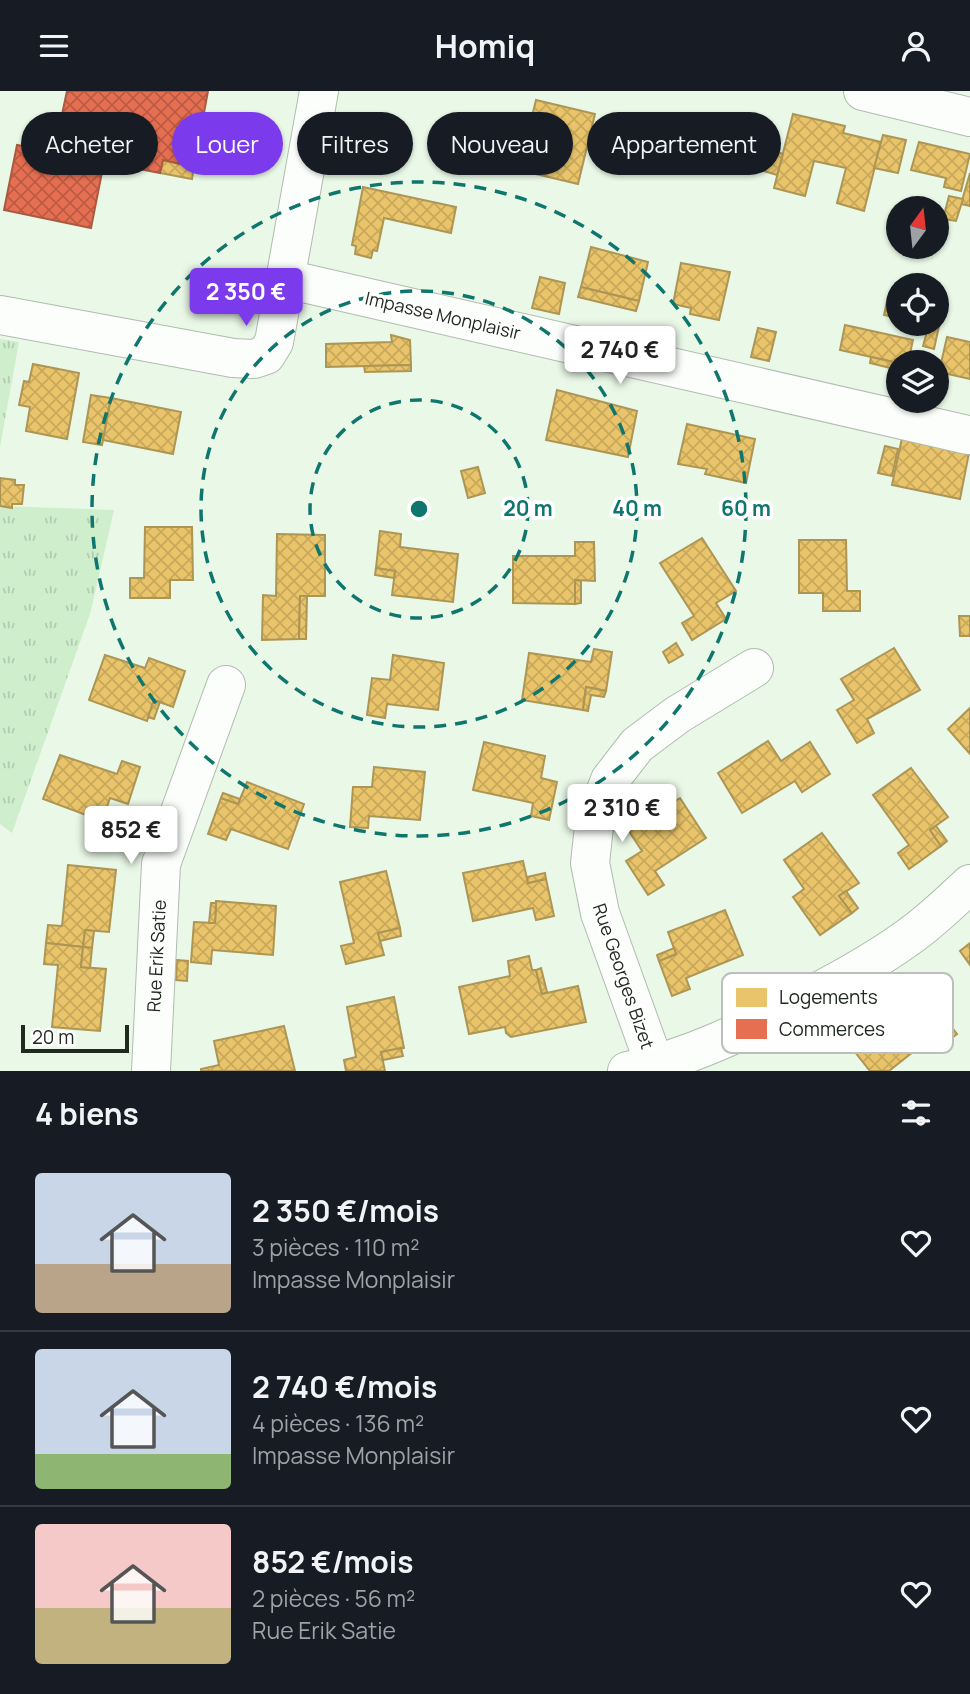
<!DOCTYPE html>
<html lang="fr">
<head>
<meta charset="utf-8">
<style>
	body { margin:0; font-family:Manrope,sans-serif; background:#242831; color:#f1f3f6; height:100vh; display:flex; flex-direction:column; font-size:26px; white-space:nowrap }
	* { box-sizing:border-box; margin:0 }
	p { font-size:23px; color:#9ea1a6 }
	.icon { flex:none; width:38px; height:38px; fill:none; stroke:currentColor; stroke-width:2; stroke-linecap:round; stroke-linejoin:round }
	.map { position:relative; height:980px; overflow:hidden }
	.details { display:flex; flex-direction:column; background:#171b24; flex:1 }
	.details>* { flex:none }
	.top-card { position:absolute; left:21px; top:21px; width:929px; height:63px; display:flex; gap:14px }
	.needle { width:46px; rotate:15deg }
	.buttons { position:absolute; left:886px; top:105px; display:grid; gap:14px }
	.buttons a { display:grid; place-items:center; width:63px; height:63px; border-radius:50%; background:#171b24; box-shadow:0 2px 5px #0004; font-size:35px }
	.scale { position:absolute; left:21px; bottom:18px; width:108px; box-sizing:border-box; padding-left:7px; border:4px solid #202a1f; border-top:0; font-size:19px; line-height:24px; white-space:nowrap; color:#202a1f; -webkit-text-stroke:5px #fff; paint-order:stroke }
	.price { position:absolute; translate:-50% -60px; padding:0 16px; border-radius:7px; background:#fff; color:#222; font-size:23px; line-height:46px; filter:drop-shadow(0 2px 4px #0008) }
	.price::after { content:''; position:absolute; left:50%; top:42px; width:21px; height:16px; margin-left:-10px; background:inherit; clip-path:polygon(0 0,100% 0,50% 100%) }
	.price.current { background:#7c3aed; color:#fff }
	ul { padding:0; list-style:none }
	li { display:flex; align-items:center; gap:21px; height:175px; padding:0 35px }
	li+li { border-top:2px solid #363941 }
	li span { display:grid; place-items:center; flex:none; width:196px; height:140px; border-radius:7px; color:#555 }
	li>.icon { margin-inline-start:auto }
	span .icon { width:84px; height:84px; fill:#fffc; stroke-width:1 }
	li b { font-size:30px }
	h2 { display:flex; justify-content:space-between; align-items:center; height:84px; padding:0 35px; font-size:30px }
	.tag { padding:0 24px; border-radius:32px; background:#171b24; box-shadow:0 2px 5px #0004; font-size:24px; line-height:63px }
	.tag.current { background:#7c3aed; color:#fff }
	header { display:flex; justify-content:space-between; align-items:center; height:91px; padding:0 35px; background:#171b24; font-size:32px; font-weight:700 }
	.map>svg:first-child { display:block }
	.grass { fill:url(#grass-tufts) }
	.homes { fill:url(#homes-cross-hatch); stroke:#ad9654; stroke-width:2 }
	.shops { fill:url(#shops-cross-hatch); stroke:#ab5a42; stroke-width:2 }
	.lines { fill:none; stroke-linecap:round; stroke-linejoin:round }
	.minor-casing { stroke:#b0bcaf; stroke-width:40 }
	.secondary-casing { stroke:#b0bcaf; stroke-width:40 }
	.minor { stroke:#fcfefb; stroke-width:38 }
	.secondary { stroke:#fcfefb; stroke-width:38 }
	.ring { fill:none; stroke:#0f766e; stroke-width:3.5; stroke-dasharray:12 9 }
	.labels { text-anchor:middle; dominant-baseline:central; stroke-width:7; stroke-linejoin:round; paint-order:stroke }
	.street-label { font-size:18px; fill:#202a1f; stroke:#fff }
	.key { fill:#fff; stroke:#bcbfbc; stroke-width:2 }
	.key-label { font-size:19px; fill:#202a1f }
	.centre { fill:#0f766e; stroke:#fff; stroke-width:3.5 }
	.ring-label { font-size:21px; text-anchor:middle; font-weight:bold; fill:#0f766e; stroke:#fff; stroke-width:7; stroke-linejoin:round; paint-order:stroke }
</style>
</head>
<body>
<header><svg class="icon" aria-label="menu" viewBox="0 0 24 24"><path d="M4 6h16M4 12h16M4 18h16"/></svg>Homiq<svg class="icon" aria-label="person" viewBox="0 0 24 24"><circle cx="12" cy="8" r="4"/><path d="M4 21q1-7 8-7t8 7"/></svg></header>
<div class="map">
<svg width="970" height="980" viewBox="0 0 970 980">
	<defs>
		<pattern id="grass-tufts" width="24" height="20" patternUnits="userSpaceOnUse" patternTransform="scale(1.75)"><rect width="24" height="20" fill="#cfeecc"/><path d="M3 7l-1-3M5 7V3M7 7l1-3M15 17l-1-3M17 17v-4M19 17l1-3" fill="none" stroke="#b1ccaf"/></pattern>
		<pattern id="homes-cross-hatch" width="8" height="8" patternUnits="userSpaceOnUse" patternTransform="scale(1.75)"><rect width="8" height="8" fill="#e9c46a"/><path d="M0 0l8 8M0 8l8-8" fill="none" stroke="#c8a95b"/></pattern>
		<pattern id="shops-cross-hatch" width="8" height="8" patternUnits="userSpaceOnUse" patternTransform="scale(1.75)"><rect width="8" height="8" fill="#e76f51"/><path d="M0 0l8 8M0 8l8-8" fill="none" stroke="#bb5b43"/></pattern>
	</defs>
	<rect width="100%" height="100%" fill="#e9f8e7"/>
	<g class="grass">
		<path d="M 0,248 L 19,251 L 0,356 Z"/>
		<path d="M 0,415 L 114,419 L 90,523 L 12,742 L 0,733 Z"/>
	</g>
	<g class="homes">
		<path d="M 536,9 L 595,23 L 578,93 L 519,79 Z"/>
		<path d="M 793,23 L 845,35 L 843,42 L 881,51 L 864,120 L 837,112 L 846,77 L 814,70 L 805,105 L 774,97 Z"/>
		<path d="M 883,44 L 906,49 L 898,82 L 874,77 Z"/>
		<path d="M 919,51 L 970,63 L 961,100 L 944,96 L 946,87 L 911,79 Z"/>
		<path d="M 770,59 L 783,63 L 777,84 L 764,80 Z"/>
		<path d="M 163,69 L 194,76 L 192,88 L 160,82 Z"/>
		<path d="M 970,82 L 970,115 L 961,113 Z"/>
		<path d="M 363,96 L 456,116 L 451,142 L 384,127 L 377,160 L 373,159 L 371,167 L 355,163 L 356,155 L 352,154 Z"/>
		<path d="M 949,105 L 963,108 L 956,130 L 943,128 Z"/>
		<path d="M 591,156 L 648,171 L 639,210 L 581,196 Z"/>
		<path d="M 681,172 L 730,181 L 719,229 L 690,223 L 691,217 L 673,213 Z"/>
		<path d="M 540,186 L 565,192 L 559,223 L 532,217 Z"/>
		<path d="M 581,196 L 639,210 L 636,220 L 578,206 Z"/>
		<path d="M 888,206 L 898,208 L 898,227 L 884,224 Z"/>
		<path d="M 936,217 L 943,217 L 934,258 L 923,255 L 929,233 L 936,233 Z"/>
		<path d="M 845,234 L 913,249 L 908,271 L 898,272 L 840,259 Z"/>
		<path d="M 758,237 L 776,241 L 769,270 L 751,266 Z"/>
		<path d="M 391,244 L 410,249 L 411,274 L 326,276 L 326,253 L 392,251 Z"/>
		<path d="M 947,246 L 970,251 L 970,288 L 939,281 Z"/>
		<path d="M 871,266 L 898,272 L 898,279 L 870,272 Z"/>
		<path d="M 33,273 L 79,282 L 67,348 L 26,340 L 30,316 L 19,314 L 24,290 L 29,291 Z"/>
		<path d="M 411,274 L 411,280 L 365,281 L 364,275 Z"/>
		<path d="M 557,299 L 637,320 L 628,366 L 546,349 Z"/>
		<path d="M 91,304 L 111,307 L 102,354 L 83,351 Z"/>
		<path d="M 111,307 L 181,321 L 173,363 L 103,349 Z"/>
		<path d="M 687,333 L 755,348 L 746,392 L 705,383 L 707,378 L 678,373 Z"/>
		<path d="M 902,347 L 969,362 L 960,408 L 892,394 Z"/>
		<path d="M 885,355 L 898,358 L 892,385 L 878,382 Z"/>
		<path d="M 478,376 L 485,402 L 468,407 L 461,380 Z"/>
		<path d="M 0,387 L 15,389 L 15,394 L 24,394 L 22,413 L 12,413 L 12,417 L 0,415 Z"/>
		<path d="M 145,436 L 192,436 L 193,489 L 170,489 L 170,507 L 130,507 L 130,487 L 144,487 Z"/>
		<path d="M 380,440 L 401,443 L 400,456 L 458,463 L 453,511 L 392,504 L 395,480 L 376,477 Z"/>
		<path d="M 277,443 L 325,444 L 325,505 L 300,505 L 299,548 L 262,549 L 263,504 L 276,505 Z"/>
		<path d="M 702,447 L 736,500 L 716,512 L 726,528 L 692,549 L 682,532 L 694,525 L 660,472 Z"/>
		<path d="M 799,449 L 846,449 L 847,500 L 860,500 L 860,520 L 823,520 L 823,502 L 799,502 Z"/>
		<path d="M 575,451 L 594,451 L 595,490 L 575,489 L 575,513 L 513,512 L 513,465 L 575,465 Z"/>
		<path d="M 376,477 L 395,480 L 394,487 L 375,484 Z"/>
		<path d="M 575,489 L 581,490 L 581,512 L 575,513 Z"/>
		<path d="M 300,505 L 307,505 L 306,548 L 299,548 Z"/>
		<path d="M 959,525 L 970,525 L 970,545 L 960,545 Z"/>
		<path d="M 676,552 L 683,564 L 669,572 L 663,561 Z"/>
		<path d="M 894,557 L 920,599 L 867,628 L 874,642 L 857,652 L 837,619 L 854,609 L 841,588 Z"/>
		<path d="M 594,558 L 612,561 L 606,600 L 586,596 L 583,619 L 522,609 L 529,562 L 591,571 Z"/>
		<path d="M 105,564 L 145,577 L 149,567 L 185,580 L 173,616 L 154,609 L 147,630 L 89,609 Z"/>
		<path d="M 393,564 L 444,572 L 438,619 L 387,613 L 385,627 L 367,624 L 372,587 L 390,589 Z"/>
		<path d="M 586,596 L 606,600 L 604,606 L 591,604 L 588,620 L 583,619 Z"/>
		<path d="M 154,609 L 160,611 L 154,628 L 148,626 Z"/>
		<path d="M 970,617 L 970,663 L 948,638 Z"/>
		<path d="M 768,650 L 781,670 L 810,651 L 830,683 L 802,701 L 795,690 L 742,722 L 718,682 Z"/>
		<path d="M 484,651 L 545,665 L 541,687 L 557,691 L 549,729 L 531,725 L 533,712 L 473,699 Z"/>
		<path d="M 60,664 L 117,683 L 122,670 L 140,676 L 128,713 L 110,707 L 102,730 L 43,708 Z"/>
		<path d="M 374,676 L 425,681 L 420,729 L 369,725 L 368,737 L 350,736 L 353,696 L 372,696 Z"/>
		<path d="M 911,677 L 948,726 L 930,739 L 941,755 L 909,778 L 898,762 L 909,754 L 873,704 Z"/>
		<path d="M 247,691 L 304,713 L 288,758 L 231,738 L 226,749 L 208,743 L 221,707 L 238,713 Z"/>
		<path d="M 223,702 L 240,708 L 238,713 L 221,707 Z"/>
		<path d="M 680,707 L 706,747 L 655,780 L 664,794 L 648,804 L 626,770 L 642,760 L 628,739 Z"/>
		<path d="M 936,735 L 947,750 L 941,755 L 930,739 Z"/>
		<path d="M 822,742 L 859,792 L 839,805 L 852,822 L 820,844 L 793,806 L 804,798 L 784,769 Z"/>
		<path d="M 523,770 L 528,792 L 546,788 L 554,825 L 536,829 L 533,817 L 473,830 L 463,782 Z"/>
		<path d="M 68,774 L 116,779 L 109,841 L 85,839 L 83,856 L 46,852 L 48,834 L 62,835 Z"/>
		<path d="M 386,780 L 400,837 L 378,842 L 384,864 L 346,873 L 341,855 L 354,852 L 340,791 Z"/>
		<path d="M 545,782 L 546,788 L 528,792 L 527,786 Z"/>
		<path d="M 846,800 L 858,817 L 852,822 L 839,805 Z"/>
		<path d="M 216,810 L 276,815 L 273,864 L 212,859 L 211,873 L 191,871 L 194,831 L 215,832 Z"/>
		<path d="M 211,812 L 216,812 L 215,832 L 209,832 Z"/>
		<path d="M 725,819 L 743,864 L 686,887 L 690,898 L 672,905 L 659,870 L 676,863 L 668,841 Z"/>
		<path d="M 400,837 L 401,845 L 380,850 L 378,842 Z"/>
		<path d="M 85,839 L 94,840 L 92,857 L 83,856 Z"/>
		<path d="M 46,852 L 83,856 L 81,876 L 106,878 L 100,940 L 52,936 L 58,874 L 44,873 Z"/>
		<path d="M 970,852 L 970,874 L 960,860 Z"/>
		<path d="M 83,856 L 92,857 L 90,877 L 81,876 Z"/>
		<path d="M 674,857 L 676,863 L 659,870 L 657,864 Z"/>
		<path d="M 529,865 L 532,879 L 536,879 L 542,903 L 578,895 L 586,931 L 511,946 L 506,942 L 505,936 L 469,943 L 459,896 L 510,885 L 508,870 Z"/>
		<path d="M 177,869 L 188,870 L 187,890 L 176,889 Z"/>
		<path d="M 541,877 L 547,901 L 542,903 L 536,879 Z"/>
		<path d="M 394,906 L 404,957 L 381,961 L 385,980 L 346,980 L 344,969 L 356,966 L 347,916 Z"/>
		<path d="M 904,909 L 916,924 L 933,912 L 957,943 L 941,955 L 933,945 L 889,980 L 870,980 L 847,951 Z"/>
		<path d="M 284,935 L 295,980 L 201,980 L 201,978 L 219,974 L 214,950 Z"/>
		<path d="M 401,957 L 403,965 L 383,969 L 381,961 Z"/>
	</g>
	<path class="shops" d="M 67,0 L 208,0 L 194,76 L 163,69 L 160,82 L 104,71 L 91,137 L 4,119 L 17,54 L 54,61 Z"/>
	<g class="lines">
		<defs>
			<g id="minor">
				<path d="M 286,188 L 968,344"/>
				<path d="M 0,224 L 233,267 L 254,268 L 266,264 L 274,251 L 319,0"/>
				<path d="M 151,980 L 161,773 L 226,594"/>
				<path d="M 627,980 C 690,967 748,938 804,908 C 843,888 883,866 918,839 C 936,825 953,809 970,793"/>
				<path d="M 657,980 L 600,822 L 590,772 L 595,727 L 610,689 L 637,654 L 677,624 L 754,577"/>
			</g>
			<path id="secondary" d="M 863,0 L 970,26"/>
		</defs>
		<use href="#minor" class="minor-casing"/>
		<use href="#secondary" class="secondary-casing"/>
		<use href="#minor" class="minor"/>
		<use href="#secondary" class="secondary"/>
	</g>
	<g class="ring">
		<circle cx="419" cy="418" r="109"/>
		<circle cx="419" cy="418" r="218"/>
		<circle cx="419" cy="418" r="327"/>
	</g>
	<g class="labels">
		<g class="street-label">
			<text transform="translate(443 224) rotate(13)">Impasse Monplaisir</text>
			<text transform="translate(156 865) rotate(-87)">Rue Erik Satie</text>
			<text transform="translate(624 885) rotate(71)">Rue Georges Bizet</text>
		</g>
	</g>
	<rect x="722" y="882" width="231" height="80" rx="10" class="key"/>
	<rect x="736" y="897" width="31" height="19" fill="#e9c46a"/>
	<rect x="736" y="928" width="31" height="20" fill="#e76f51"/>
	<g class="key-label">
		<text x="779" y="913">Logements</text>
		<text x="779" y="945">Commerces</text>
	</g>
	<circle cx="419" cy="418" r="10" class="centre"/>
	<g class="ring-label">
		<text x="528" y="425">20 m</text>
		<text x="637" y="425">40 m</text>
		<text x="746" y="425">60 m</text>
	</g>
</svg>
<div class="buttons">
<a><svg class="needle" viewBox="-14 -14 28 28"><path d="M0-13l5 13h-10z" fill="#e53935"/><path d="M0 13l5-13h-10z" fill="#9ea1a6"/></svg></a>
<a><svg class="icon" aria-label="locate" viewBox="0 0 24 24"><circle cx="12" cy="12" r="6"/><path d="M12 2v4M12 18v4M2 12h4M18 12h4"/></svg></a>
<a><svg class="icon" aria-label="layers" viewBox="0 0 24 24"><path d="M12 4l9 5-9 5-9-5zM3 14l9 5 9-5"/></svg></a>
</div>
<div class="scale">20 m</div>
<b class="price current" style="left:246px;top:237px">2 350 €</b>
<b class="price" style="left:620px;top:295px">2 740 €</b>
<b class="price" style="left:622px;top:753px">2 310 €</b>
<b class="price" style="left:131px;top:775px">852 €</b>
<div class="top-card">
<a class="tag">Acheter</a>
<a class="tag current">Louer</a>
<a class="tag">Filtres</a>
<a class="tag">Nouveau</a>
<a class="tag">Appartement</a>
</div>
</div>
<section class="details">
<h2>4 biens<svg class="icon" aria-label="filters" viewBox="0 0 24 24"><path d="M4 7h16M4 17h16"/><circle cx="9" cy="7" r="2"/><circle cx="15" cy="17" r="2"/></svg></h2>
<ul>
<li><span style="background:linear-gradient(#c9d6e8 65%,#b9a48a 0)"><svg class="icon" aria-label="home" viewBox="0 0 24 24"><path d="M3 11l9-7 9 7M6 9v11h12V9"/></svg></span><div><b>2 350 €/mois</b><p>3 pièces · 110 m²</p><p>Impasse Monplaisir</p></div><svg class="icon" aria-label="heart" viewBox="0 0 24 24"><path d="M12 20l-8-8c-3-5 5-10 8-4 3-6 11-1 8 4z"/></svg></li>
<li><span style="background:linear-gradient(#c9d6e8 75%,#8fb573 0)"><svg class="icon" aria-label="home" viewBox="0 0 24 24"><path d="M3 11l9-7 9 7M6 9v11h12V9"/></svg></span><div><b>2 740 €/mois</b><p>4 pièces · 136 m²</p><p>Impasse Monplaisir</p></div><svg class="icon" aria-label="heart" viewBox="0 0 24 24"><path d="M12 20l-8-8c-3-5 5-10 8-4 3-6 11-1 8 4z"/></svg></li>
<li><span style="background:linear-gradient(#f6c9c9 60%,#c2b280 0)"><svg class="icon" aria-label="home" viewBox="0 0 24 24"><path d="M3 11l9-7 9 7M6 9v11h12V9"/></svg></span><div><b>852 €/mois</b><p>2 pièces · 56 m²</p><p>Rue Erik Satie</p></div><svg class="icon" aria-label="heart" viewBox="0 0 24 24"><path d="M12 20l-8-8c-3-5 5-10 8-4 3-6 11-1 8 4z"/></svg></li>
</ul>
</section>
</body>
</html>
